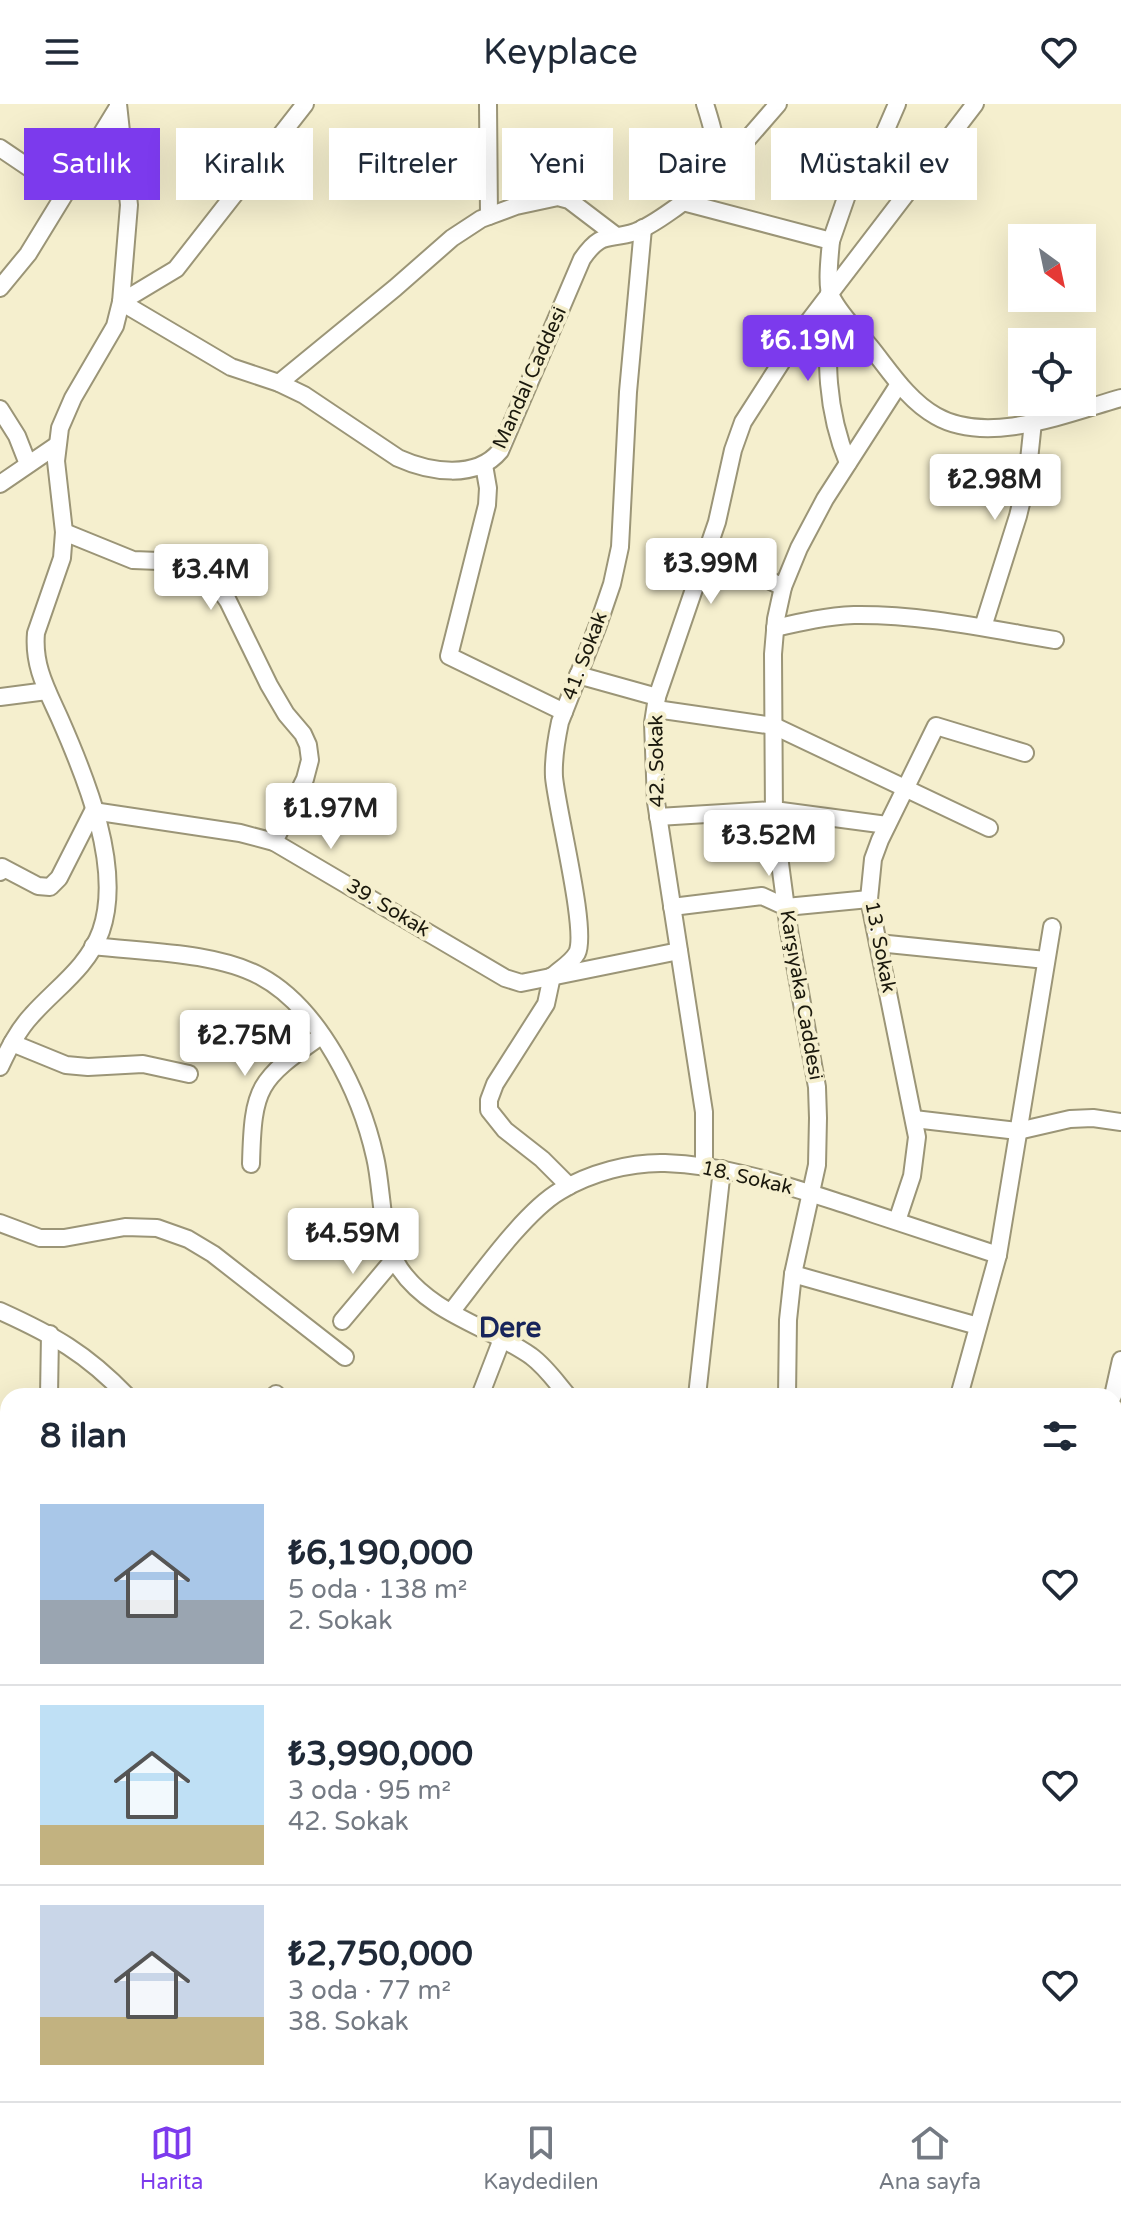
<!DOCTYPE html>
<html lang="tr">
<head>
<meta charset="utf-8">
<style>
	body { margin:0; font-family:"Varela Round",sans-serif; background:#f6f6f7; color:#1f2937; height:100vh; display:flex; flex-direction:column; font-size:30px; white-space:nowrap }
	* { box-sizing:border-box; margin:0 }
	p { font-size:26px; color:#747a83 }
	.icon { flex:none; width:44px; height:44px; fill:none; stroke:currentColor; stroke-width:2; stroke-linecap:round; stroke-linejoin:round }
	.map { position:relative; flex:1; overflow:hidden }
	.drawer { position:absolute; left:0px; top:1284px; width:1122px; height:714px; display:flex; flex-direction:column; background:#fff; border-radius:24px 24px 0 0; box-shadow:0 8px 32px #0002 }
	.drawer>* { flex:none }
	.banner { position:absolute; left:24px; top:24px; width:1074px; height:72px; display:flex; gap:16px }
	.needle { width:52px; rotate:147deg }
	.buttons { position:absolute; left:1008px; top:120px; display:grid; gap:16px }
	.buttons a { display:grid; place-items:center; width:88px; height:88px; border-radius:0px; background:#fff; box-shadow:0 8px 32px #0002; font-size:40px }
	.price { position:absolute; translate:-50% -68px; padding:0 18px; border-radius:8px; background:#fff; color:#222; font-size:26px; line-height:52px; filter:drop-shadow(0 2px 4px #0008) }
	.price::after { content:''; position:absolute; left:50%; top:48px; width:24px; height:18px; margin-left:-12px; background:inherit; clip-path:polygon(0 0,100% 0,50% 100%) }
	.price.selected { background:#7c3aed; color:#fff }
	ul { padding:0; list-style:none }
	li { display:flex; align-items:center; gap:24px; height:200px; padding:0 40px }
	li+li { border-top:2px solid #e0e1e3 }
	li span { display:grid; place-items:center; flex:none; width:224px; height:160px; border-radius:0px; color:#555 }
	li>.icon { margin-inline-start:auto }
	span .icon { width:96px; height:96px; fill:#fffc; stroke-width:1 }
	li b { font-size:34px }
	h2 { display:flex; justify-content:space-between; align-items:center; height:96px; padding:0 40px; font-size:34px }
	.pill { padding:0 28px; border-radius:0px; background:#fff; box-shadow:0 8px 32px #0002; font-size:28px; line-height:72px }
	.pill.selected { background:#7c3aed; color:#fff }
	header { display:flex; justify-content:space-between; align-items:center; height:104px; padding:0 40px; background:#fff; font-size:36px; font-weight:600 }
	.tabs { display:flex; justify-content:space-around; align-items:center; height:112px; border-top:2px solid #e0e1e3; background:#fff; font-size:22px; color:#747a83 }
	.tabs a { display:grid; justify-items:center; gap:4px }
	.tabs .selected { color:#7c3aed }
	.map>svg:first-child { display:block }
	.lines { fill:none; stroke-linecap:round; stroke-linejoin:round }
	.minor-casing { stroke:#9b9577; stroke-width:20 }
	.minor { stroke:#fff; stroke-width:16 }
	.labels { text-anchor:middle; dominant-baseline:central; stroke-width:8; stroke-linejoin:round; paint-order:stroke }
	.street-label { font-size:20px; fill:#1b190d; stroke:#f5efce }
	.district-label { font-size:28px; font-weight:bold; fill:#17245b; stroke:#f5efce }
</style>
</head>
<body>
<header><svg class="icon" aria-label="menu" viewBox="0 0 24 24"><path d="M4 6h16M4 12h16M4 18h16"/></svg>Keyplace<svg class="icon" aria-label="heart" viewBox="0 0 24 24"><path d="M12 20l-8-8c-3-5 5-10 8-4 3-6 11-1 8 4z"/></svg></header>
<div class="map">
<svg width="1121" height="1997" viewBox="0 0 1121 1997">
	<rect width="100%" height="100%" fill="#f5efce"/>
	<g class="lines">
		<defs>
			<g id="minor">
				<path d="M 488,0 L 489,112"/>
				<path d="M 0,44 L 65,88"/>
				<path d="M 714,62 L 738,46 L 778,0"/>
				<path d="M 683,98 L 831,137 C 830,149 826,182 831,192 C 840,211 859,229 872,245 C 891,269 909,297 936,312 C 988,342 1068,309 1121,294"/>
				<path d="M 831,137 L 855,68 L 868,67 L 897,0"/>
				<path d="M 0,184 L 28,150 L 118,3"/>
				<path d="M 829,190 C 827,251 824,301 848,359"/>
				<path d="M 121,198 L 231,263 L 279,279 L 304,291 L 398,354 C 429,368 476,376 500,347 L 582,155 C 602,126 608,137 635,128 C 651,122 665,111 678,102 C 724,69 721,50 705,0"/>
				<path d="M 121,198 L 176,165 L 305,0"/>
				<path d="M 279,279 L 395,184 L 452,134 L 481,115 L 516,102 L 558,93 L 569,96 L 615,131"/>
				<path d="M 0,305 L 17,332 L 28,360"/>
				<path d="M 484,361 L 488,384 L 487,401 L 449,552 L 564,608"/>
				<path d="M 0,380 L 57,341"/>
				<path d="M 64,428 L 133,456 L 185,458 L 198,464 L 213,476 L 228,497 L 269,581 L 286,610 L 303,630 L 308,641 L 310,656 L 305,675 L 274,738"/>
				<path d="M 708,447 L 783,483"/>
				<path d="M 983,523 L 1018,412 L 1027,375 L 1033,318"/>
				<path d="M 775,524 C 801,518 827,512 854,511 C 921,510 989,525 1055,536"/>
				<path d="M 578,571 L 657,593"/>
				<path d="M 0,593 L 47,587"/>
				<path d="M 656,605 L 774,622 L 989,724"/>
				<path d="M 658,713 L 774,706 L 887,721"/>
				<path d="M 0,768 L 2,763 L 38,782 L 50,783 L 59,774 L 93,707 L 240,729 L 274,738 L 505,874 L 521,879 L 679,847"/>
				<path d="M 672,803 L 762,792 L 786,803 L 869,795"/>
				<path d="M 878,839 L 1046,856"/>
				<path d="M 93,842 C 145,848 215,848 260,872 C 320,904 361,990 375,1053 C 383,1086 380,1136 400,1165 C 431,1210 488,1222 531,1252 C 546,1263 556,1278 568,1292"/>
				<path d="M 555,870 C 562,864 572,858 577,849 C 588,827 557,707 554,673 C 553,654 556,637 560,618 L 598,521 L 612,480 L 620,443 L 628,288 L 643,124"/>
				<path d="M 552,872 L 546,900 L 495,980 L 489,996 L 489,1006 L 505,1026 L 542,1055 L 569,1082"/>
				<path d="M 12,939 L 66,961 L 88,963 L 143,960 L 189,970"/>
				<path d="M 0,963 C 9,944 18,926 32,911 C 56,884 88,863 101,827 C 123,764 86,674 60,615 C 47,586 33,562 36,529 L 62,454 L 64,428 L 56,357 L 60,324 L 73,294 L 115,222 L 121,198 L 129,101 L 118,0"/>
				<path d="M 914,1015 L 1018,1027 L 1070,1015 L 1093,1014 L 1121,1018"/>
				<path d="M 251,1060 C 253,982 258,976 321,932"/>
				<path d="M 704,1063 L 704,1008 L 656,698 L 653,619 L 657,593 L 717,418 L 733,346 L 743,318 L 802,226 L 975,0"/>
				<path d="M 897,1117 L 912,1072 L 917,1033 L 869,795 L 873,755 L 880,736 L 936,622 L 1025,649"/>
				<path d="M 0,1119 L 40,1134 L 64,1134 L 125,1123 L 157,1124 L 188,1135 L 213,1150 L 345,1253"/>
				<path d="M 793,1170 L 978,1222"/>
				<path d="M 0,1207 C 53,1231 86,1249 127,1292"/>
				<path d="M 451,1208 C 478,1174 524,1108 560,1087 C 590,1069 630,1058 665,1059 C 727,1061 788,1082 847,1101 C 897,1118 947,1134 998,1151"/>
				<path d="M 342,1217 L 395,1154"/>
				<path d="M 49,1292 L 50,1230"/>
				<path d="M 274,1292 L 276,1290"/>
				<path d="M 480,1292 L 502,1235"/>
				<path d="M 697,1292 L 722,1065"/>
				<path d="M 787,1292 L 788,1216 L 793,1170 L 817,1061 L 818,1014 L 817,983 L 789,827 L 774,714 L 773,550 L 776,515 L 783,483 L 799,444 L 825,395 L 899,280"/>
				<path d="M 959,1292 L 998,1151 L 1052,823"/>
				<path d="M 1113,1292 L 1121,1256"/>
				<path d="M 0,1427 L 8,1428"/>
				<path d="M 1114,1524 L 1121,1522"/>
				<path d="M 0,1626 L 8,1627"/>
				<path d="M 0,1717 L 8,1720"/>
				<path d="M 396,1990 L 402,1997"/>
				<path d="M 554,1990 L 560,1997"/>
				<path d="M 717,1990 L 719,1997"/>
				<path d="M 112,1997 L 114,1990"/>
				<path d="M 816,1997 L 816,1990"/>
				<path d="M 951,1997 L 952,1990"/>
				<path d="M 1083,1997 L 1084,1990"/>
			</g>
		</defs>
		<use href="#minor" class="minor-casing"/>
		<use href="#minor" class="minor"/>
	</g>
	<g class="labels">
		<g class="street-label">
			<text transform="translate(530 274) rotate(-66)">Mandal Caddesi</text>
			<text transform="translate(585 552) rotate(-69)">41. Sokak</text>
			<text transform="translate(657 657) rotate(-91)">42. Sokak</text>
			<text transform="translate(388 804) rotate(31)">39. Sokak</text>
			<text transform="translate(880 843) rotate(79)">13. Sokak</text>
			<text transform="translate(801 891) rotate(80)">Karşıyaka Caddesi</text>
			<text transform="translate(747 1074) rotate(13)">18. Sokak</text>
		</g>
		<g class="district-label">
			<text x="510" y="1224">Dere</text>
		</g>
	</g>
</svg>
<div class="buttons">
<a><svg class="needle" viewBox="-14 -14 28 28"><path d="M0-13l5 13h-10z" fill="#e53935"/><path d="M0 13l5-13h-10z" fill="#747a83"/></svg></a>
<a><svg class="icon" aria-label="locate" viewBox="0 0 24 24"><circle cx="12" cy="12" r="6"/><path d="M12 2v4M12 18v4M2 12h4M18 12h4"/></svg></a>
</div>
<b class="price selected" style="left:808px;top:279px">₺6.19M</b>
<b class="price" style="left:995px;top:418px">₺2.98M</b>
<b class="price" style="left:711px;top:502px">₺3.99M</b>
<b class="price" style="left:211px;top:508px">₺3.4M</b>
<b class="price" style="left:331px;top:747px">₺1.97M</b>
<b class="price" style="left:769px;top:774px">₺3.52M</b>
<b class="price" style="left:245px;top:974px">₺2.75M</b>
<b class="price" style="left:353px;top:1172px">₺4.59M</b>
<div class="banner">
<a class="pill selected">Satılık</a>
<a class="pill">Kiralık</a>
<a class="pill">Filtreler</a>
<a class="pill">Yeni</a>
<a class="pill">Daire</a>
<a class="pill">Müstakil ev</a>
</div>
<section class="drawer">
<h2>8 ilan<svg class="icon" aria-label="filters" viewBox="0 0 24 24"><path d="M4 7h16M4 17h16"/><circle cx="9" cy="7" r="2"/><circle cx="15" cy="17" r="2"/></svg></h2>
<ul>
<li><span style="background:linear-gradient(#a9c7e8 60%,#9aa5b1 0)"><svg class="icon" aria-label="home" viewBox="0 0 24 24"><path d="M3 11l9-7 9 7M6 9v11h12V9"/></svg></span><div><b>₺6,190,000</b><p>5 oda · 138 m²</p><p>2. Sokak</p></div><svg class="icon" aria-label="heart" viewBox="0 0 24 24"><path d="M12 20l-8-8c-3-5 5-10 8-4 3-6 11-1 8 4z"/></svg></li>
<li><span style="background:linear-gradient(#bfe0f5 75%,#c2b280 0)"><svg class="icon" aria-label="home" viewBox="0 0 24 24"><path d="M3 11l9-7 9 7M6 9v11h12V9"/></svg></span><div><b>₺3,990,000</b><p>3 oda · 95 m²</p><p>42. Sokak</p></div><svg class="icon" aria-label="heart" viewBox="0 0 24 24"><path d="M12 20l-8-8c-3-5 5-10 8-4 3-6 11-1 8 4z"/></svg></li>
<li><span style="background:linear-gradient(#c9d6e8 70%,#c2b280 0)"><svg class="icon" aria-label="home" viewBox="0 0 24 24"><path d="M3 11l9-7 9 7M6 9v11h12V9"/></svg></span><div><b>₺2,750,000</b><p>3 oda · 77 m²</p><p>38. Sokak</p></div><svg class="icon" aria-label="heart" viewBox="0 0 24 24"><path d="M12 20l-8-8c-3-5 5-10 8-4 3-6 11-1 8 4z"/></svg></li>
</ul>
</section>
</div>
<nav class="tabs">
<a class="selected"><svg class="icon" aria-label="map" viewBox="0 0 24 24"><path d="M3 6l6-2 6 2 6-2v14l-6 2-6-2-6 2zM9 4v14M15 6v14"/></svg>Harita</a>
<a><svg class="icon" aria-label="saved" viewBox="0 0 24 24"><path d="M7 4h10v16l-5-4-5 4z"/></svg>Kaydedilen</a>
<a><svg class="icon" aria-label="home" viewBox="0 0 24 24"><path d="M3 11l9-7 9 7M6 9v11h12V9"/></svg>Ana sayfa</a>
</nav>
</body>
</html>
